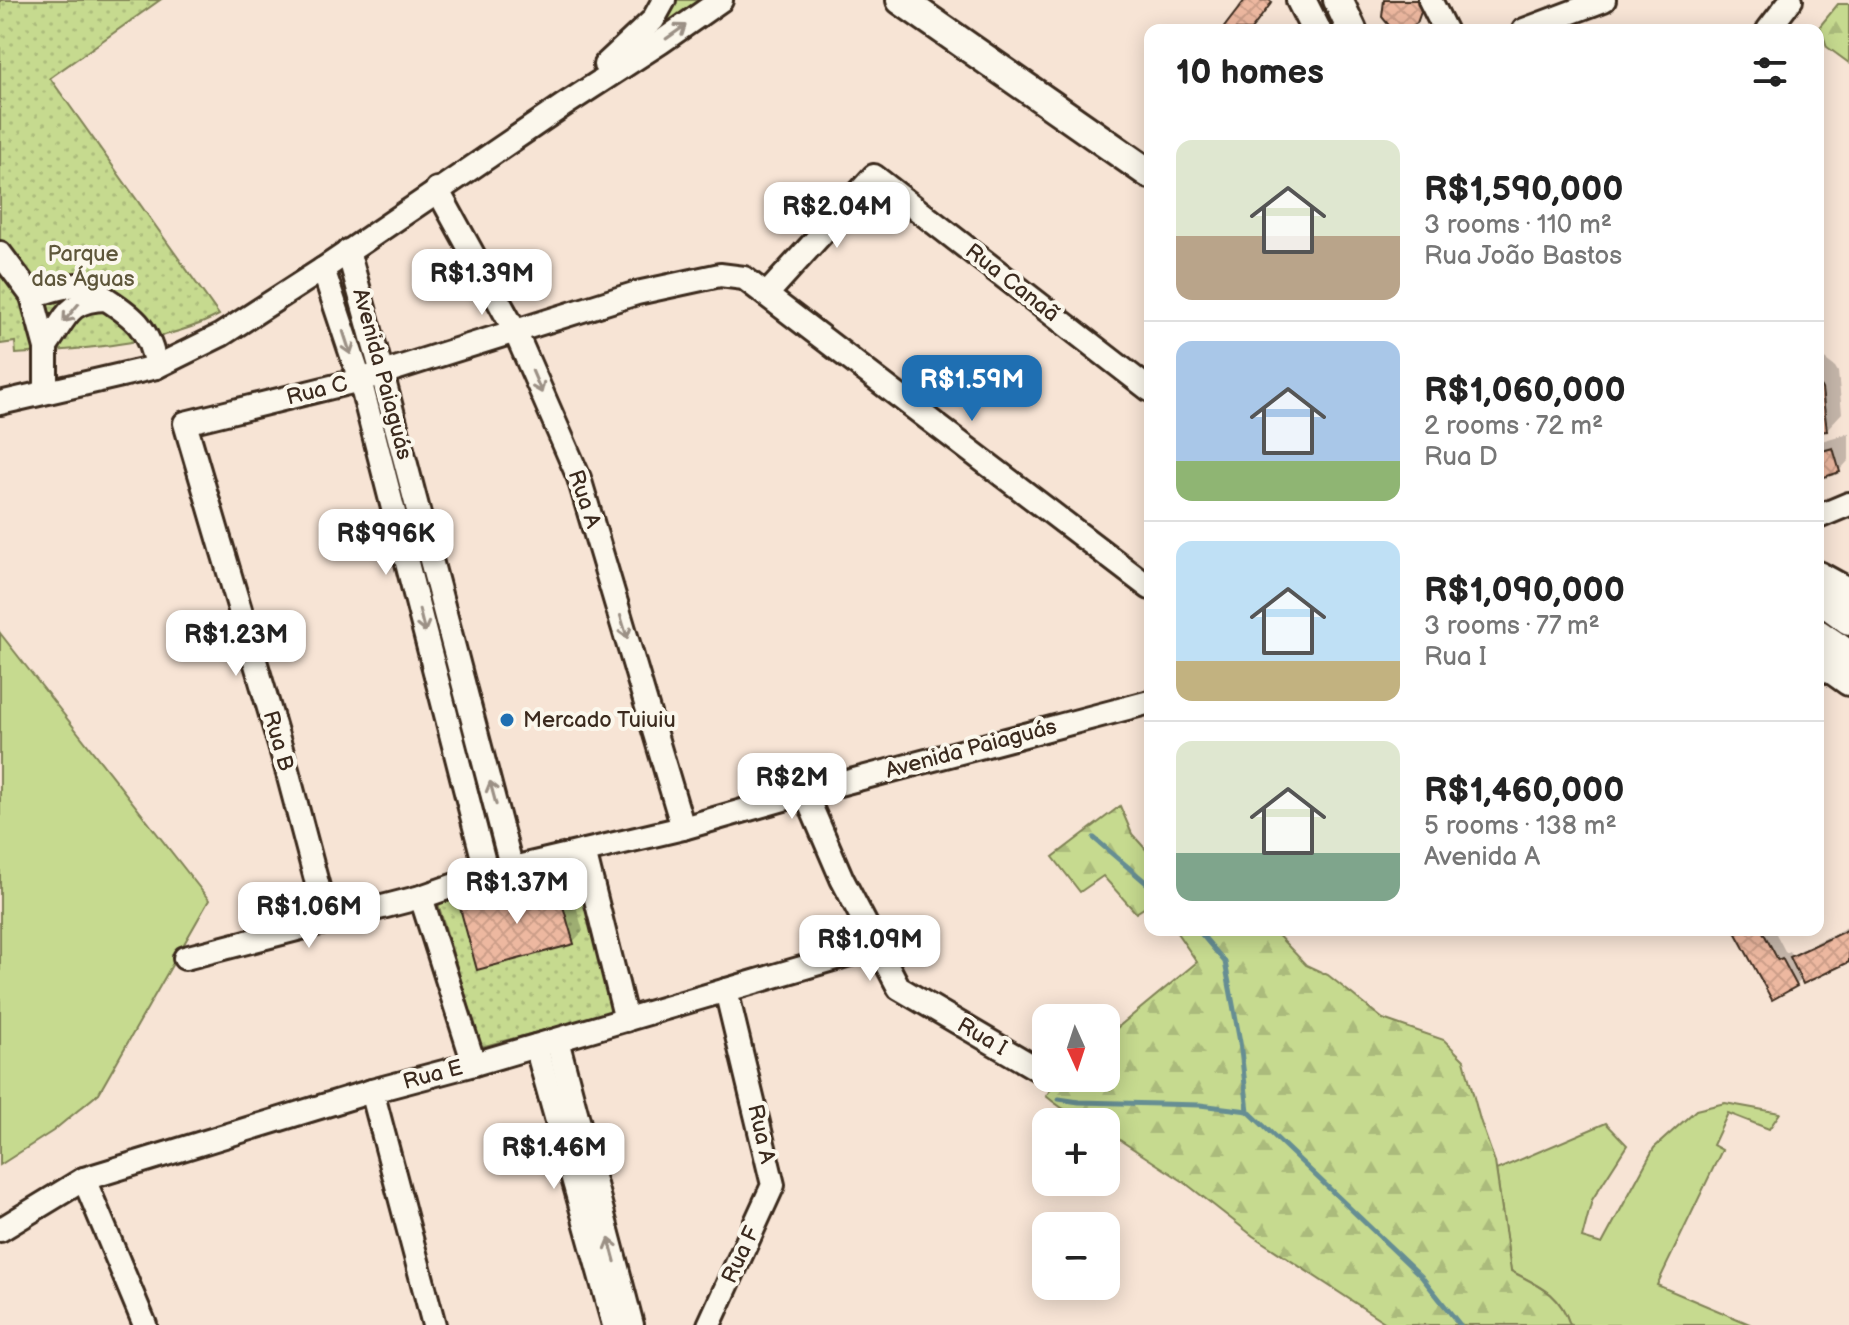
<!DOCTYPE html>
<html lang="en">
<head>
<meta charset="utf-8">
<style>
	body { margin:0; font-family:"Balsamiq Sans",sans-serif; background:#f6f6f6; color:#222; height:100vh; display:flex; flex-direction:column; font-size:30px; white-space:nowrap }
	* { box-sizing:border-box; margin:0 }
	p { font-size:26px; color:#767676 }
	.icon { flex:none; width:44px; height:44px; fill:none; stroke:currentColor; stroke-width:2; stroke-linecap:round; stroke-linejoin:round }
	.map { position:relative; flex:1; overflow:hidden }
	.side { position:absolute; left:1144px; top:24px; width:680px; height:912px; display:flex; flex-direction:column; background:#fff; border-radius:16px; box-shadow:0 4px 20px #0003 }
	.side>* { flex:none }
	.needle { width:52px; rotate:177deg }
	.tools { position:absolute; left:1032px; top:1004px; display:grid; gap:16px }
	.tools a { display:grid; place-items:center; width:88px; height:88px; border-radius:16px; background:#fff; box-shadow:0 4px 20px #0003; font-size:40px }
	.price { position:absolute; translate:-50% -68px; padding:0 18px; border-radius:16px; background:#fff; color:#222; font-size:26px; line-height:52px; filter:drop-shadow(0 2px 4px #0008) }
	.price::after { content:''; position:absolute; left:50%; top:48px; width:24px; height:18px; margin-left:-12px; background:inherit; clip-path:polygon(0 0,100% 0,50% 100%) }
	.price.selected { background:#1f6fb2; color:#fff }
	ul { padding:0; list-style:none }
	li { display:flex; align-items:center; gap:24px; height:200px; padding:0 32px }
	li+li { border-top:2px solid #e0e0e0 }
	li span { display:grid; place-items:center; flex:none; width:224px; height:160px; border-radius:16px; color:#555 }
	li>.icon { margin-inline-start:auto }
	span .icon { width:96px; height:96px; fill:#fffc; stroke-width:1 }
	li b { font-size:34px }
	h2 { display:flex; justify-content:space-between; align-items:center; height:96px; padding:0 32px; font-size:34px }
	.map>svg:first-child { display:block }
	.grass { fill:#c6da8f; stroke:#808256; stroke-width:2 }
	.forest { fill:url(#forest-firs); stroke:#808256; stroke-width:2 }
	.park { fill:url(#park-dots); stroke:#808256; stroke-width:2 }
	.shadow { fill:#0003 }
	.lines { fill:none; stroke-linecap:round; stroke-linejoin:round }
	.stream { stroke:#668e93; stroke-width:5 }
	.building { fill:url(#building-cross-hatch); stroke:#3b2a1e; stroke-width:2 }
	.minor-casing { stroke:#3b2a1e; stroke-width:28 }
	.major-casing { stroke:#3b2a1e; stroke-width:34 }
	.minor { stroke:#fbf7ec; stroke-width:22 }
	.major { stroke:#fbf7ec; stroke-width:28 }
	.oneway { stroke:#9b9085 }
	.poi-dot { fill:#1f6fb2; stroke:#fbf7ec; stroke-width:3 }
	.labels { text-anchor:middle; dominant-baseline:central; stroke-width:8; stroke-linejoin:round; paint-order:stroke }
	.park-label { font-size:22px; fill:#5e563a; stroke:#fbf7ec }
	.street-label { font-size:22px; fill:#3b2a1e; stroke:#fbf7ec }
	.poi-label { font-size:22px; fill:#3b2a1e; stroke:#fbf7ec; text-anchor:start }
</style>
</head>
<body>
<div class="map">
<svg width="1849" height="1325" viewBox="0 0 1849 1325">
	<defs>
		<pattern id="forest-firs" width="22" height="20" patternUnits="userSpaceOnUse" patternTransform="scale(2)"><rect width="22" height="20" fill="#c6da8f"/><path d="M5 1l3.5 6h-7zM16 11l3.5 6h-7z" fill="#abbb7b"/></pattern>
		<pattern id="park-dots" width="8" height="8" patternUnits="userSpaceOnUse" patternTransform="scale(2)"><rect width="8" height="8" fill="#c6da8f"/><path d="M2 2h.1M6 6h.1" fill="none" stroke="#abbb7b" stroke-width="1.8" stroke-linecap="round"/></pattern>
		<pattern id="building-cross-hatch" width="8" height="8" patternUnits="userSpaceOnUse" patternTransform="scale(2)"><rect width="8" height="8" fill="#edb8a0"/><path d="M0 0l8 8M0 8l8-8" fill="none" stroke="#cc9e89"/></pattern>
	</defs>
	<rect width="100%" height="100%" fill="#f7e4d5"/>
	<filter id="ink" filterUnits="userSpaceOnUse"><feTurbulence type="fractalNoise" baseFrequency=".0125" numOctaves="2"/><feDisplacementMap in="SourceGraphic" scale="16" xChannelSelector="R" yChannelSelector="G"/><feConvolveMatrix kernelMatrix="1 2 1 2 8 2 1 2 1" color-interpolation-filters="sRGB"/></filter>
	<g filter="url(#ink)">
		<g class="grass">
			<path d="M 673,0 L 704,0 L 665,28 L 659,27 Z"/>
			<path d="M 0,633 L 209,900 L 99,1093 L 53,1131 L 0,1165 Z"/>
			<path d="M 1725,1103 L 1780,1113 L 1769,1129 L 1728,1113 L 1713,1145 L 1722,1150 L 1657,1285 L 1752,1325 L 1570,1325 C 1560,1293 1540,1286 1511,1271 L 1496,1170 L 1606,1123 L 1627,1145 L 1592,1200 L 1582,1238 L 1602,1244 L 1654,1148 L 1696,1110 Z"/>
		</g>
		<g class="forest">
			<path d="M 1838,4 L 1849,4 L 1849,63 L 1827,47 L 1820,26 Z"/>
			<path d="M 1120,806 L 1132,834 L 1150,854 L 1150,904 L 1136,913 L 1103,876 L 1080,892 L 1053,857 Z"/>
			<path d="M 1175,930 L 1273,930 L 1306,965 L 1328,975 L 1383,1019 L 1444,1040 L 1464,1060 L 1480,1120 L 1495,1162 L 1511,1271 C 1539,1286 1560,1293 1570,1325 L 1389,1325 L 1253,1236 L 1184,1182 L 1106,1131 L 1106,1122 C 1082,1122 1064,1111 1046,1096 L 1059,1078 L 1106,1078 L 1106,1037 L 1197,962 Z"/>
		</g>
		<g class="park">
			<path d="M 0,0 L 160,0 L 50,78 L 219,315 C 162,345 79,349 16,354 L 15,342 L 0,344 Z"/>
			<path d="M 581,859 L 619,1010 L 481,1047 L 436,897 Z"/>
		</g>
		<g class="shadow">
			<path d="M 1818,354 L 1835,367 L 1838,372 L 1842,413 L 1826,430 L 1818,430 Z"/>
			<path d="M 1849,433 L 1849,460 L 1839,471 L 1818,477 L 1818,442 Z"/>
			<path d="M 567,873 L 583,931 L 573,942 L 462,909 L 473,898 Z"/>
			<path d="M 1849,926 L 1849,960 L 1803,978 L 1796,985 L 1737,930 L 1774,930 L 1786,953 L 1790,951 L 1793,957 L 1801,950 Z"/>
		</g>
		<g class="lines">
			<g class="stream">
				<path d="M 1094,838 L 1150,886"/>
				<path d="M 1198,930 L 1225,962 L 1240,1042 L 1248,1111 L 1421,1276 L 1460,1325"/>
				<path d="M 1059,1099 L 1079,1102 L 1200,1105 L 1248,1111"/>
			</g>
		</g>
		<g class="building">
			<path d="M 1245,0 L 1269,0 L 1272,2 L 1251,30 L 1222,30 Z"/>
			<path d="M 1384,0 L 1419,0 L 1422,9 L 1417,23 L 1405,30 L 1391,28 L 1382,17 Z"/>
			<path d="M 1818,382 L 1822,389 L 1827,431 L 1818,432 Z"/>
			<path d="M 1833,448 L 1840,472 L 1818,479 L 1818,452 Z"/>
			<path d="M 556,882 L 574,944 L 477,970 L 460,908 Z"/>
			<path d="M 1849,929 L 1849,962 L 1803,984 L 1790,957 Z"/>
			<path d="M 1734,930 L 1762,930 L 1778,960 L 1782,958 L 1797,986 L 1772,1000 Z"/>
		</g>
		<g class="lines">
			<defs>
				<g id="minor">
					<path d="M 1430,0 L 1445,30"/>
					<path d="M 1524,30 L 1604,0"/>
					<path d="M 1768,30 L 1791,0"/>
					<path d="M 605,65 L 653,20 L 664,0"/>
					<path d="M 437,189 L 515,331 L 579,478 L 683,828"/>
					<path d="M 348,251 L 382,373 L 512,869"/>
					<path d="M 0,253 L 32,296 L 46,348 L 46,392"/>
					<path d="M 323,269 L 360,380 L 487,874"/>
					<path d="M 767,294 L 874,176 L 1150,390"/>
					<path d="M 32,296 C 46,292 61,286 76,285 C 87,284 96,292 105,298 C 136,318 149,329 156,367"/>
					<path d="M 46,346 C 67,317 67,300 106,299"/>
					<path d="M 0,403 L 156,367 L 221,335 L 323,269 L 564,105 L 661,42 L 721,0"/>
					<path d="M 1818,517 L 1849,504"/>
					<path d="M 805,793 L 842,879 L 899,988 L 1046,1074"/>
					<path d="M 584,851 L 626,1020"/>
					<path d="M 421,897 L 474,1064"/>
					<path d="M 327,921 L 286,766 L 185,423 L 360,380 L 637,293 L 720,275 L 744,278 L 1150,588"/>
					<path d="M 185,958 L 421,897 L 487,874 L 683,828 L 805,793 L 1150,702"/>
					<path d="M 557,1040 L 632,1325"/>
					<path d="M 536,1046 L 614,1325"/>
					<path d="M 372,1091 L 434,1325"/>
					<path d="M 84,1179 L 145,1325"/>
					<path d="M 0,1230 L 84,1179 L 372,1091 L 474,1064 L 877,946"/>
					<path d="M 709,1325 L 773,1185 L 726,990"/>
				</g>
				<g id="major">
					<path d="M 901,0 L 1150,174"/>
					<path d="M 1301,0 L 1316,30"/>
					<path d="M 1338,0 L 1352,30"/>
					<path d="M 1818,576 L 1849,593"/>
					<path d="M 1818,597 L 1849,620"/>
					<path d="M 1818,634 L 1849,655"/>
					<path d="M 1818,659 L 1849,681"/>
				</g>
			</defs>
			<use href="#minor" class="minor-casing"/>
			<use href="#major" class="major-casing"/>
			<use href="#minor" class="minor"/>
			<use href="#major" class="major"/>
		</g>
		<defs><path id="oneway-shaft" d="M-6 0H5M1.5-3L5.5 0L1.5 3" fill="none" stroke-width="1.6" stroke-linecap="round" stroke-linejoin="round" transform="scale(2)"/></defs>
		<g class="oneway">
			<use href="#oneway-shaft" transform="translate(676 32) rotate(-35)"/>
			<use href="#oneway-shaft" transform="translate(71 313) rotate(130)"/>
			<use href="#oneway-shaft" transform="translate(347 343) rotate(72)"/>
			<use href="#oneway-shaft" transform="translate(537 382) rotate(67)"/>
			<use href="#oneway-shaft" transform="translate(422 621) rotate(76)"/>
			<use href="#oneway-shaft" transform="translate(624 627) rotate(73)"/>
			<use href="#oneway-shaft" transform="translate(493 793) rotate(-105)"/>
			<use href="#oneway-shaft" transform="translate(612 1250) rotate(-105)"/>
		</g>
	</g>
	<circle class="poi-dot" cx="507" cy="720" r="8"/>
	<g class="labels">
		<g class="park-label">
			<text x="83" y="254">Parque<tspan x="83" dy="25">das Águas</tspan></text>
		</g>
		<g class="street-label">
			<text transform="translate(1012 283) rotate(38)">Rua Canaã</text>
			<text transform="translate(382 374) rotate(75)">Avenida Paiaguás</text>
			<text transform="translate(317 391) rotate(-14)">Rua C</text>
			<text transform="translate(584 499) rotate(71)">Rua A</text>
			<text transform="translate(278 741) rotate(74)">Rua B</text>
			<text transform="translate(971 749) rotate(-15)">Avenida Paiaguás</text>
			<text transform="translate(982 1037) rotate(30)">Rua I</text>
			<text transform="translate(433 1075) rotate(-15)">Rua E</text>
			<text transform="translate(761 1134) rotate(77)">Rua A</text>
			<text transform="translate(741 1255) rotate(-65)">Rua F</text>
		</g>
		<g class="poi-label">
			<text x="523" y="720">Mercado Tuiuiu</text>
		</g>
	</g>
</svg>
<div class="tools">
<a><svg class="needle" viewBox="-14 -14 28 28"><path d="M0-13l5 13h-10z" fill="#e53935"/><path d="M0 13l5-13h-10z" fill="#767676"/></svg></a>
<a>+</a>
<a>−</a>
</div>
<b class="price" style="left:837px;top:250px">R$2.04M</b>
<b class="price" style="left:482px;top:317px">R$1.39M</b>
<b class="price selected" style="left:972px;top:423px">R$1.59M</b>
<b class="price" style="left:386px;top:577px">R$996K</b>
<b class="price" style="left:236px;top:678px">R$1.23M</b>
<b class="price" style="left:792px;top:821px">R$2M</b>
<b class="price" style="left:517px;top:926px">R$1.37M</b>
<b class="price" style="left:309px;top:950px">R$1.06M</b>
<b class="price" style="left:870px;top:983px">R$1.09M</b>
<b class="price" style="left:554px;top:1191px">R$1.46M</b>
<section class="side">
<h2>10 homes<svg class="icon" aria-label="filters" viewBox="0 0 24 24"><path d="M4 7h16M4 17h16"/><circle cx="9" cy="7" r="2"/><circle cx="15" cy="17" r="2"/></svg></h2>
<ul>
<li><span style="background:linear-gradient(#dfe7d0 60%,#b9a48a 0)"><svg class="icon" aria-label="home" viewBox="0 0 24 24"><path d="M3 11l9-7 9 7M6 9v11h12V9"/></svg></span><div><b>R$1,590,000</b><p>3 rooms · 110 m²</p><p>Rua João Bastos</p></div></li>
<li><span style="background:linear-gradient(#a9c7e8 75%,#8fb573 0)"><svg class="icon" aria-label="home" viewBox="0 0 24 24"><path d="M3 11l9-7 9 7M6 9v11h12V9"/></svg></span><div><b>R$1,060,000</b><p>2 rooms · 72 m²</p><p>Rua D</p></div></li>
<li><span style="background:linear-gradient(#bfe0f5 75%,#c2b280 0)"><svg class="icon" aria-label="home" viewBox="0 0 24 24"><path d="M3 11l9-7 9 7M6 9v11h12V9"/></svg></span><div><b>R$1,090,000</b><p>3 rooms · 77 m²</p><p>Rua I</p></div></li>
<li><span style="background:linear-gradient(#dfe7d0 70%,#7fa58c 0)"><svg class="icon" aria-label="home" viewBox="0 0 24 24"><path d="M3 11l9-7 9 7M6 9v11h12V9"/></svg></span><div><b>R$1,460,000</b><p>5 rooms · 138 m²</p><p>Avenida A</p></div></li>
</ul>
</section>
</div>
</body>
</html>
